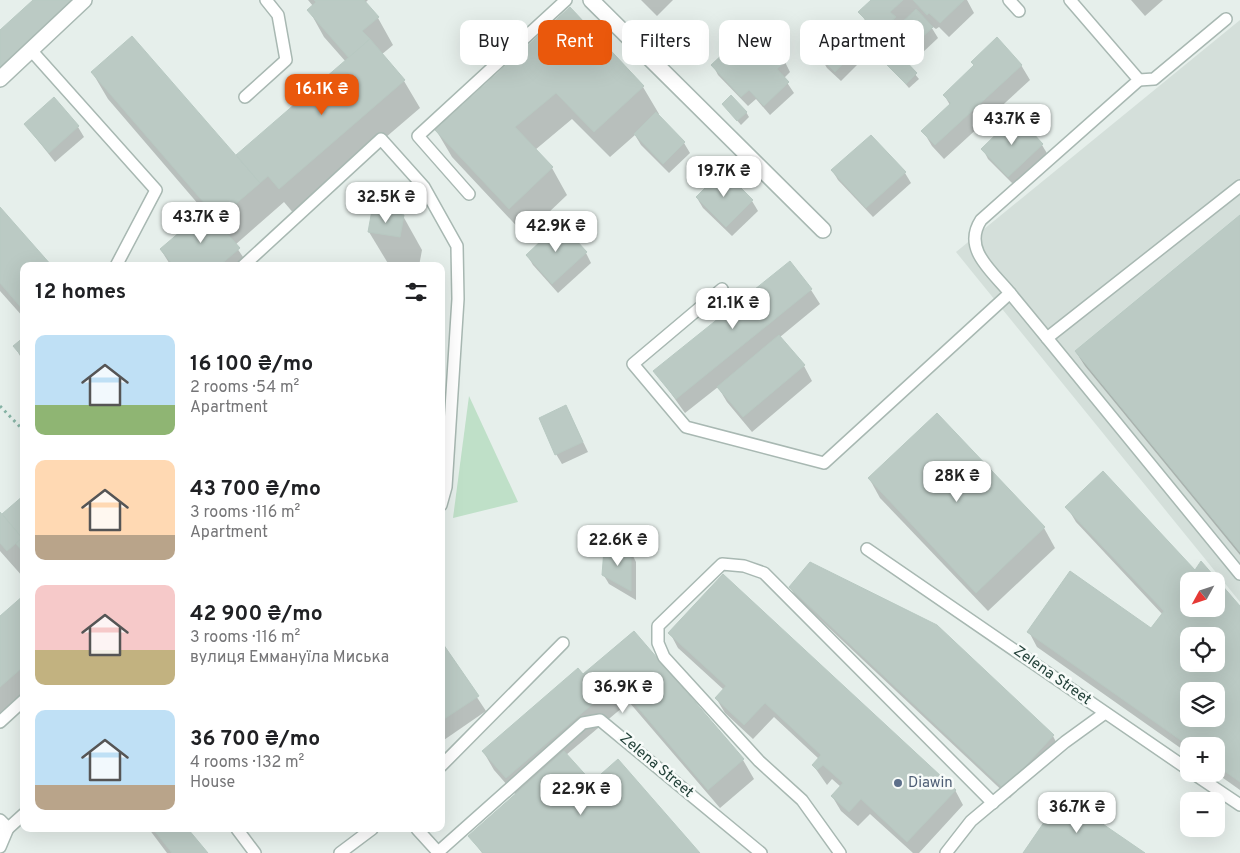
<!DOCTYPE html>
<html lang="en">
<head>
<meta charset="utf-8">
<style>
	body { margin:0; font-family:Overpass,sans-serif; background:#f6f6f6; color:#202124; height:100vh; display:flex; flex-direction:column; font-size:19px; white-space:nowrap }
	* { box-sizing:border-box; margin:0 }
	p { font-size:16px; color:#757577 }
	.icon { flex:none; width:28px; height:28px; fill:none; stroke:currentColor; stroke-width:2; stroke-linecap:round; stroke-linejoin:round }
	.map { position:relative; flex:1; overflow:hidden }
	.drawer { position:absolute; left:20px; top:262px; width:425px; height:570px; display:flex; flex-direction:column; background:#fff; border-radius:10px; box-shadow:0 5px 20px #0002 }
	.drawer>* { flex:none }
	.top-card { position:absolute; left:460px; top:20px; width:475px; height:45px; display:flex; gap:10px }
	.needle { width:32px; rotate:230deg }
	.tools { position:absolute; left:1180px; top:572px; display:grid; gap:10px }
	.tools a { display:grid; place-items:center; width:45px; height:45px; border-radius:10px; background:#fff; box-shadow:0 5px 20px #0002; font-size:25px }
	.price { position:absolute; translate:-50% -42px; padding:0 11px; border-radius:10px; background:#fff; color:#222; font-size:16px; line-height:32px; filter:drop-shadow(0 1px 2px #0008) }
	.price::after { content:''; position:absolute; left:50%; top:30px; width:15px; height:11px; margin-left:-8px; background:inherit; clip-path:polygon(0 0,100% 0,50% 100%) }
	.price.current { background:#ea580c; color:#fff }
	ul { padding:0; list-style:none }
	li { display:flex; align-items:center; gap:15px; height:125px; padding:0 15px }
	li span { display:grid; place-items:center; flex:none; width:140px; height:100px; border-radius:10px; color:#555 }
	li>.icon { margin-inline-start:auto }
	span .icon { width:60px; height:60px; fill:#fffc; stroke-width:1 }
	li b { font-size:21px }
	h2 { display:flex; justify-content:space-between; align-items:center; height:60px; padding:0 15px; font-size:21px }
	.pill { padding:0 18px; border-radius:10px; background:#fff; box-shadow:0 5px 20px #0002; font-size:18px; line-height:45px }
	.pill.current { background:#ea580c; color:#fff }
	.map>svg:first-child { display:block }
	.built { fill:#d4dfda }
	.green { fill:#bfe0c8 }
	.shadow { fill:#0003; fill-rule:evenodd }
	.building { fill:#bbcac4; stroke:#b8c9c2; fill-rule:evenodd }
	.lines { fill:none; stroke-linecap:round; stroke-linejoin:round }
	.lane-casing { stroke:#a8b8b2; stroke-width:14 }
	.street-casing { stroke:#a8b8b2; stroke-width:18 }
	.path { stroke:#86b3a5; stroke-width:3; stroke-dasharray:2.5 4; stroke-linecap:butt }
	.lane { stroke:#fff; stroke-width:11 }
	.street { stroke:#fff; stroke-width:15 }
	.service-dot { fill:#5c6f8a; stroke:#f7fbf9; stroke-width:2 }
	.labels { text-anchor:middle; dominant-baseline:central; stroke-width:5; stroke-linejoin:round; paint-order:stroke }
	.street-label { font-size:15px; fill:#24423a; stroke:#f7fbf9 }
	.service-label { font-size:15px; fill:#4e5e75; stroke:#f7fbf9; text-anchor:start }
</style>
</head>
<body>
<div class="map">
<svg width="1240" height="853" viewBox="0 0 1240 853">
	<rect width="100%" height="100%" fill="#e6efeb"/>
	<path class="built" d="M 1240,20 L 1240,602 L 956,252 Z"/>
	<path class="green" d="M 469,396 L 518,502 L 453,518 Z"/>
	<g class="shadow">
		<path d="M 35,0 L 80,0 L 0,73 L 0,32 Z"/>
		<path d="M 308,0 L 368,0 L 365,3 L 378,18 L 393,45 L 381,55 L 404,81 L 420,108 L 295,215 L 284,202 L 235,245 L 249,266 L 171,266 L 161,250 L 205,212 L 108,99 L 92,72 L 236,157 L 346,62 L 324,37 L 309,10 L 313,6 Z"/>
		<path d="M 641,0 L 673,0 L 657,16 Z"/>
		<path d="M 872,0 L 967,0 L 974,13 L 949,37 L 939,27 L 936,29 L 930,25 L 938,38 L 921,54 L 902,34 L 888,47 L 869,27 L 860,12 Z"/>
		<path d="M 1131,0 L 1163,0 L 1145,16 Z"/>
		<path d="M 570,9 L 643,87 L 659,114 L 657,115 L 684,143 L 690,153 L 669,173 L 641,145 L 635,135 L 610,157 L 572,119 L 535,150 L 552,168 L 567,195 L 525,235 L 452,157 L 436,130 Z"/>
		<path d="M 848,30 L 862,44 L 868,54 L 841,81 L 827,68 L 821,58 Z"/>
		<path d="M 897,53 L 919,79 L 909,88 L 887,63 Z"/>
		<path d="M 785,62 L 790,72 L 784,78 L 794,93 L 770,115 L 756,99 L 748,106 L 718,75 L 713,65 Z"/>
		<path d="M 1021,65 L 1030,80 L 944,159 L 932,146 L 923,131 L 950,105 L 944,95 Z"/>
		<path d="M 723,104 L 746,112 L 749,117 L 741,125 Z"/>
		<path d="M 1016,117 L 1042,145 L 1048,155 L 1015,186 L 988,159 L 983,149 Z"/>
		<path d="M 25,124 L 78,127 L 84,137 L 55,162 Z"/>
		<path d="M 832,170 L 905,173 L 911,183 L 873,217 L 838,180 Z"/>
		<path d="M 697,198 L 752,201 L 758,211 L 732,236 L 703,208 Z"/>
		<path d="M 0,209 L 50,266 L 24,266 L 24,318 L 0,291 Z"/>
		<path d="M 403,216 L 422,250 L 419,266 L 389,265 L 369,232 Z"/>
		<path d="M 1240,216 L 1240,555 L 1085,366 L 1076,352 Z"/>
		<path d="M 586,253 L 591,263 L 558,293 L 533,265 L 527,255 Z"/>
		<path d="M 811,290 L 820,304 L 780,337 L 804,366 L 812,381 L 752,432 L 727,402 L 718,387 L 685,413 L 655,371 Z"/>
		<path d="M 24,339 L 24,363 L 15,347 Z"/>
		<path d="M 937,414 L 1044,528 L 1055,548 L 988,611 L 880,498 L 869,478 Z"/>
		<path d="M 571,417 L 588,452 L 562,464 L 556,454 Z"/>
		<path d="M 24,496 L 24,577 L 23,577 L 0,551 L 0,514 L 2,516 Z"/>
		<path d="M 1067,507 L 1195,572 L 1202,563 L 1240,608 L 1240,790 L 1216,773 L 1216,746 L 1189,746 L 1189,754 L 1037,647 L 1029,632 L 1151,630 L 1163,615 L 1076,522 ZM 1189,581 L 1216,581 L 1216,609 L 1189,609 ZM 1189,636 L 1216,636 L 1216,664 L 1189,664 ZM 1189,691 L 1216,691 L 1216,719 L 1189,719 Z"/>
		<path d="M 631,552 L 636,562 L 636,600 L 609,584 L 603,574 Z"/>
		<path d="M 790,587 L 1053,736 L 1058,746 L 1010,798 L 796,597 Z"/>
		<path d="M 24,597 L 24,706 L 0,727 L 0,618 Z"/>
		<path d="M 633,632 L 743,760 L 754,779 L 720,808 L 629,702 L 566,755 L 592,784 L 698,853 L 482,853 L 470,836 L 516,795 L 494,770 L 483,751 L 583,676 Z"/>
		<path d="M 670,633 L 955,790 L 963,805 L 919,853 L 913,853 L 870,814 L 858,826 L 841,811 L 832,796 L 841,787 L 832,779 L 827,785 L 813,765 L 819,759 L 774,717 L 753,739 L 725,713 L 716,698 L 724,690 L 678,648 Z"/>
		<path d="M 441,643 L 486,711 L 441,742 Z"/>
		<path d="M 149,829 L 187,829 L 206,853 L 167,853 Z"/>
	</g>
	<g class="building">
		<path d="M 33,0 L 73,0 L 0,67 L 0,30 Z"/>
		<path d="M 314,0 L 364,0 L 379,17 L 362,31 L 370,39 L 349,58 L 307,10 L 316,2 Z"/>
		<path d="M 871,0 L 903,0 L 890,12 L 896,17 L 879,33 L 858,12 Z"/>
		<path d="M 913,0 L 964,0 L 940,23 L 929,13 L 927,15 Z"/>
		<path d="M 570,7 L 644,86 L 594,132 L 556,93 L 515,127 L 553,167 L 509,209 L 435,130 Z"/>
		<path d="M 916,9 L 933,27 L 914,45 L 897,27 Z"/>
		<path d="M 753,26 L 786,61 L 777,69 L 789,82 L 764,106 L 749,90 L 741,97 L 711,65 Z"/>
		<path d="M 848,28 L 863,43 L 835,72 L 820,57 Z"/>
		<path d="M 132,36 L 260,183 L 218,219 L 91,72 Z"/>
		<path d="M 997,37 L 1022,65 L 935,145 L 921,131 L 951,103 L 943,95 L 974,65 L 971,62 Z"/>
		<path d="M 370,39 L 405,80 L 279,189 L 268,176 L 260,183 L 236,155 Z"/>
		<path d="M 897,52 L 917,73 L 906,84 L 885,63 Z"/>
		<path d="M 731,95 L 747,112 L 737,121 L 722,104 Z"/>
		<path d="M 54,97 L 79,126 L 49,153 L 24,124 Z"/>
		<path d="M 656,112 L 685,142 L 663,164 L 634,134 Z"/>
		<path d="M 1016,115 L 1043,144 L 1008,177 L 981,149 Z"/>
		<path d="M 871,135 L 906,172 L 866,208 L 831,170 Z"/>
		<path d="M 723,170 L 753,200 L 726,227 L 696,197 Z"/>
		<path d="M 0,207 L 52,266 L 24,266 L 24,311 L 0,283 Z"/>
		<path d="M 208,208 L 218,219 L 216,221 L 240,248 L 219,266 L 174,266 L 160,249 Z"/>
		<path d="M 372,210 L 404,215 L 400,237 L 368,232 Z"/>
		<path d="M 1240,215 L 1240,552 L 1075,351 Z"/>
		<path d="M 560,223 L 587,252 L 552,284 L 526,255 Z"/>
		<path d="M 790,261 L 812,289 L 676,399 L 653,371 Z"/>
		<path d="M 779,335 L 805,365 L 743,417 L 717,387 Z"/>
		<path d="M 24,337 L 24,359 L 13,346 Z"/>
		<path d="M 566,405 L 583,442 L 555,455 L 539,418 Z"/>
		<path d="M 937,413 L 1045,527 L 976,593 L 868,478 Z"/>
		<path d="M 1103,471 L 1195,570 L 1201,561 L 1240,606 L 1240,782 L 1216,765 L 1216,746 L 1189,746 L 1027,632 L 1070,571 L 1151,628 L 1164,611 L 1065,507 ZM 1189,581 L 1216,581 L 1216,609 L 1189,609 ZM 1189,636 L 1216,636 L 1216,664 L 1189,664 ZM 1189,691 L 1216,691 L 1216,719 L 1189,719 Z"/>
		<path d="M 24,495 L 24,553 L 16,544 L 22,538 L 2,514 Z"/>
		<path d="M 0,512 L 22,538 L 7,551 L 0,543 Z"/>
		<path d="M 604,549 L 631,551 L 631,591 L 602,575 Z"/>
		<path d="M 810,562 L 937,625 L 1054,735 L 1004,789 L 789,587 Z"/>
		<path d="M 723,574 L 956,790 L 907,842 L 861,799 L 849,812 L 831,796 L 843,783 L 823,765 L 817,770 L 812,765 L 821,755 L 765,703 L 744,725 L 715,698 L 726,686 L 668,633 Z"/>
		<path d="M 24,595 L 24,666 L 0,687 L 0,616 Z"/>
		<path d="M 634,631 L 744,759 L 708,790 L 617,683 L 506,778 L 482,751 L 578,668 L 583,674 Z"/>
		<path d="M 441,641 L 479,696 L 441,721 Z"/>
		<path d="M 564,751 L 592,782 L 618,759 L 700,853 L 483,853 L 468,836 Z"/>
		<path d="M 1062,796 L 1145,853 L 1023,853 Z"/>
		<path d="M 153,829 L 188,829 L 208,853 L 172,853 Z"/>
	</g>
	<g class="lines">
		<defs>
			<g id="lane">
				<path d="M 1009,0 L 1019,11"/>
				<path d="M 30,49 L 156,190 L 116,266"/>
				<path d="M 1139,80 L 1154,79 L 1226,19"/>
				<path d="M 245,97 L 286,60 L 278,15 L 266,0"/>
				<path d="M 469,194 L 418,136 L 566,0"/>
				<path d="M 243,266 L 381,139 L 424,187 L 457,246 L 458,299 L 446,487 L 441,505"/>
				<path d="M 722,289 L 633,364 L 686,427 L 824,463 L 1010,293 L 1047,338 L 1240,186"/>
				<path d="M 1010,293 C 992,271 962,249 981,220 L 1139,80 L 1070,0"/>
				<path d="M 1047,338 L 1240,574"/>
				<path d="M 867,549 L 1189,770"/>
				<path d="M 0,722 L 24,700"/>
				<path d="M 441,766 L 563,643"/>
				<path d="M 1194,774 L 1240,805"/>
				<path d="M 0,820 L 8,828 L 0,847"/>
				<path d="M 237,829 L 255,853"/>
				<path d="M 417,829 L 437,851"/>
				<path d="M 3,833 L 24,814"/>
				<path d="M 340,853 L 372,829"/>
				<path d="M 437,853 L 583,723 L 600,720 L 761,853"/>
				<path d="M 840,853 L 802,800 L 759,761 L 664,657 L 658,643 L 658,626 L 722,564 L 744,566 L 764,573 L 993,803"/>
				<path d="M 946,853 L 971,821 L 1065,742 L 1105,713"/>
			</g>
			<g id="street">
				<path d="M 591,0 L 823,230"/>
				<path d="M 0,79 L 84,0"/>
			</g>
		</defs>
		<use href="#lane" class="lane-casing"/>
		<use href="#street" class="street-casing"/>
		<path class="path" d="M 0,406 L 24,431"/>
		<use href="#lane" class="lane"/>
		<use href="#street" class="street"/>
	</g>
	<circle class="service-dot" cx="898" cy="783" r="5"/>
	<g class="labels">
		<g class="street-label">
			<text transform="translate(1052 676) rotate(35)">Zelena Street</text>
			<text transform="translate(656 766) rotate(40)">Zelena Street</text>
		</g>
		<g class="service-label">
			<text x="908" y="783">Diawin</text>
		</g>
	</g>
</svg>
<div class="tools">
<a><svg class="needle" viewBox="-14 -14 28 28"><path d="M0-13l5 13h-10z" fill="#e53935"/><path d="M0 13l5-13h-10z" fill="#757577"/></svg></a>
<a><svg class="icon" aria-label="locate" viewBox="0 0 24 24"><circle cx="12" cy="12" r="6"/><path d="M12 2v4M12 18v4M2 12h4M18 12h4"/></svg></a>
<a><svg class="icon" aria-label="layers" viewBox="0 0 24 24"><path d="M12 4l9 5-9 5-9-5zM3 14l9 5 9-5"/></svg></a>
<a>+</a>
<a>−</a>
</div>
<b class="price current" style="left:322px;top:116px">16.1K ₴</b>
<b class="price" style="left:1012px;top:146px">43.7K ₴</b>
<b class="price" style="left:724px;top:198px">19.7K ₴</b>
<b class="price" style="left:386px;top:224px">32.5K ₴</b>
<b class="price" style="left:201px;top:244px">43.7K ₴</b>
<b class="price" style="left:556px;top:253px">42.9K ₴</b>
<b class="price" style="left:733px;top:330px">21.1K ₴</b>
<b class="price" style="left:957px;top:503px">28K ₴</b>
<b class="price" style="left:618px;top:567px">22.6K ₴</b>
<b class="price" style="left:623px;top:714px">36.9K ₴</b>
<b class="price" style="left:581px;top:816px">22.9K ₴</b>
<b class="price" style="left:1077px;top:834px">36.7K ₴</b>
<div class="top-card">
<a class="pill">Buy</a>
<a class="pill current">Rent</a>
<a class="pill">Filters</a>
<a class="pill">New</a>
<a class="pill">Apartment</a>
</div>
<section class="drawer">
<h2>12 homes<svg class="icon" aria-label="filters" viewBox="0 0 24 24"><path d="M4 7h16M4 17h16"/><circle cx="9" cy="7" r="2"/><circle cx="15" cy="17" r="2"/></svg></h2>
<ul>
<li><span style="background:linear-gradient(#bfe0f5 70%,#8fb573 0)"><svg class="icon" aria-label="home" viewBox="0 0 24 24"><path d="M3 11l9-7 9 7M6 9v11h12V9"/></svg></span><div><b>16 100 ₴/mo</b><p>2 rooms · 54 m²</p><p>Apartment</p></div></li>
<li><span style="background:linear-gradient(#ffd9b3 75%,#b9a48a 0)"><svg class="icon" aria-label="home" viewBox="0 0 24 24"><path d="M3 11l9-7 9 7M6 9v11h12V9"/></svg></span><div><b>43 700 ₴/mo</b><p>3 rooms · 116 m²</p><p>Apartment</p></div></li>
<li><span style="background:linear-gradient(#f6c9c9 65%,#c2b280 0)"><svg class="icon" aria-label="home" viewBox="0 0 24 24"><path d="M3 11l9-7 9 7M6 9v11h12V9"/></svg></span><div><b>42 900 ₴/mo</b><p>3 rooms · 116 m²</p><p>вулиця Еммануїла Миська</p></div></li>
<li><span style="background:linear-gradient(#bfe0f5 75%,#b9a48a 0)"><svg class="icon" aria-label="home" viewBox="0 0 24 24"><path d="M3 11l9-7 9 7M6 9v11h12V9"/></svg></span><div><b>36 700 ₴/mo</b><p>4 rooms · 132 m²</p><p>House</p></div></li>
</ul>
</section>
</div>
</body>
</html>
